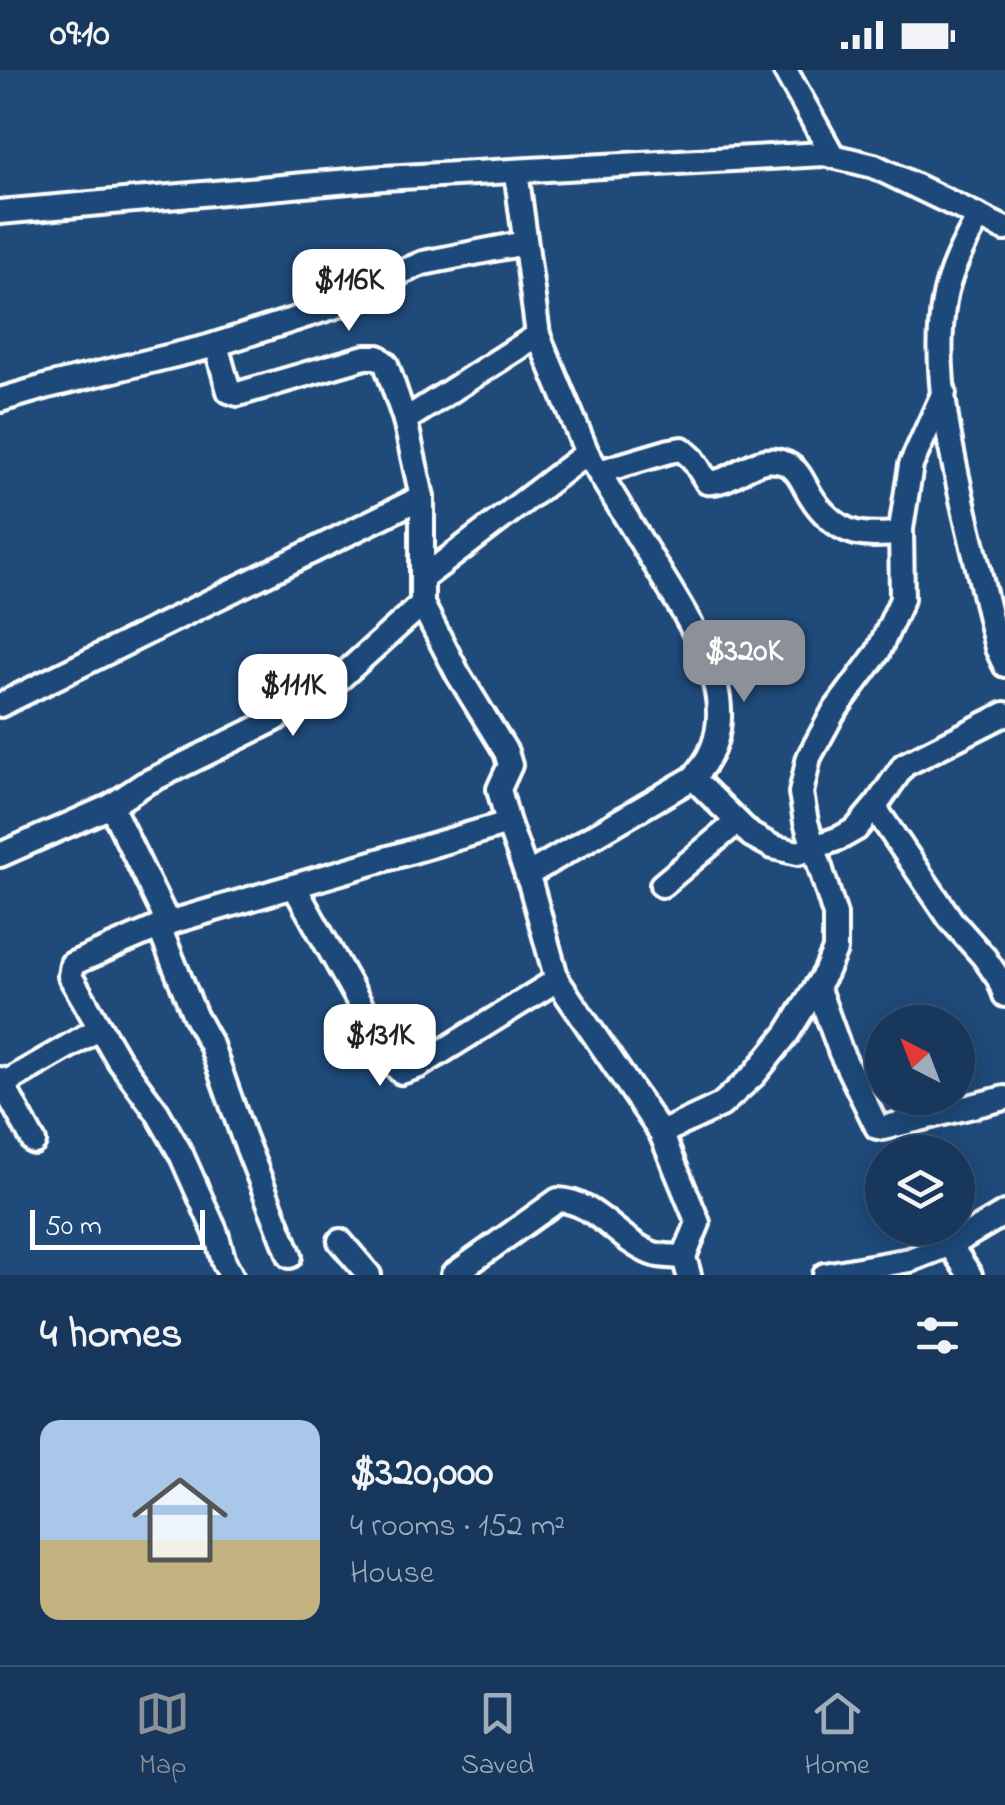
<!DOCTYPE html>
<html lang="en">
<head>
<meta charset="utf-8">
<style>
	body { margin:0; font-family:"Indie Flower",sans-serif; background:#244365; color:#f1f3f6; height:100vh; display:flex; flex-direction:column; font-size:38px; white-space:nowrap }
	* { box-sizing:border-box; margin:0 }
	p { font-size:32px; color:#9eacbb }
	.icon { flex:none; width:55px; height:55px; fill:none; stroke:currentColor; stroke-width:2; stroke-linecap:round; stroke-linejoin:round }
	.map { position:relative; height:1205px; overflow:hidden }
	.panel { display:flex; flex-direction:column; background:#17385c; flex:1 }
	.panel>* { flex:none }
	.needle { width:65px; rotate:318deg }
	.buttons { position:absolute; left:865px; top:935px; display:grid; gap:20px }
	.buttons a { display:grid; place-items:center; width:110px; height:110px; border-radius:50%; background:#17385c; box-shadow:0 5px 25px #0003,0 0 0 2px #365272; font-size:50px }
	.scale { position:absolute; left:30px; bottom:25px; width:175px; box-sizing:border-box; padding-left:10px; border:5px solid #fff; border-top:0; font-size:28px; line-height:35px; white-space:nowrap; color:#fff; -webkit-text-stroke:8px #1f4a7a; paint-order:stroke }
	.price { position:absolute; translate:-50% -85px; padding:0 22px; border-radius:20px; background:#fff; color:#222; font-size:32px; line-height:65px; filter:drop-shadow(0 2px 5px #0008) }
	.price::after { content:''; position:absolute; left:50%; top:60px; width:30px; height:22px; margin-left:-15px; background:inherit; clip-path:polygon(0 0,100% 0,50% 100%) }
	.price.on { background:#8c9099; color:#fff }
	ul { padding:0; list-style:none }
	li { display:flex; align-items:center; gap:30px; height:250px; padding:0 40px }
	li span { display:grid; place-items:center; flex:none; width:280px; height:200px; border-radius:20px; color:#555 }
	li>.icon { margin-inline-start:auto }
	span .icon { width:120px; height:120px; fill:#fffc; stroke-width:1 }
	li b { font-size:42px }
	h2 { display:flex; justify-content:space-between; align-items:center; height:120px; padding:0 40px; font-size:42px }
	.status { display:flex; justify-content:space-between; align-items:center; height:70px; padding:0 50px; background:#17385c; direction:ltr }
	.status svg { height:28px; fill:currentColor }
	.menu { display:flex; justify-content:space-around; align-items:center; height:140px; border-top:2px solid #365272; background:#17385c; font-size:28px; color:#9eacbb }
	.menu a { display:grid; justify-items:center; gap:5px }
	.menu .on { color:#8c9099 }
	.map>svg:first-child { display:block }
	.lines { fill:none; stroke-linecap:round; stroke-linejoin:round }
	.minor-casing { stroke:#fff; stroke-width:30 }
	.minor { stroke:#1f4a7a; stroke-width:22 }
</style>
</head>
<body>
<div class="status"><b>09:10</b><svg viewBox="0 0 49 12"><path d="M0 12V9h3v3zM5 12V6h3v6zM10 12V3h3v9zM15 12V0h3v12zM26 1h20v11H26zM47 4h2v5h-2z"/></svg></div>
<div class="map">
<svg width="1005" height="1205" viewBox="0 0 1005 1205">
	<rect width="100%" height="100%" fill="#1f4a7a"/>
	<filter id="ink" filterUnits="userSpaceOnUse"><feTurbulence type="fractalNoise" baseFrequency=".01" numOctaves="2"/><feDisplacementMap in="SourceGraphic" scale="20" xChannelSelector="R" yChannelSelector="G"/><feConvolveMatrix kernelMatrix="1 2 1 2 8 2 1 2 1" color-interpolation-filters="sRGB"/></filter>
	<g filter="url(#ink)">
		<g class="lines">
			<defs>
				<g id="minor">
					<path d="M 785,0 L 833,86"/>
					<path d="M 0,142 L 383,108 L 824,84 L 874,96 L 1005,159"/>
					<path d="M 979,146 C 965,172 949,201 944,231 C 931,310 956,404 974,481 C 982,513 989,546 997,578 L 1005,595"/>
					<path d="M 216,275 L 229,321 L 238,324 L 365,287 L 378,287 L 386,294 L 405,350"/>
					<path d="M 0,330 L 48,316 L 208,277 L 361,228 L 402,202 L 423,193 L 525,173"/>
					<path d="M 599,402 L 670,381 L 682,379 L 693,389 L 707,412 C 733,415 753,383 781,392 C 799,397 802,412 811,426 C 820,441 836,457 853,462 C 867,467 887,464 901,464"/>
					<path d="M 423,508 L 587,383 L 538,265"/>
					<path d="M 422,534 L 458,604 L 506,682 L 510,695 L 499,719 L 508,753"/>
					<path d="M 0,635 L 422,427 L 405,350 L 538,265 L 516,101"/>
					<path d="M 693,708 L 751,765 L 773,777 L 798,783 L 840,768 L 856,759 L 877,734 L 904,695 L 1005,644"/>
					<path d="M 111,736 L 168,853 L 508,753 L 531,816 L 557,910 L 661,1063 L 698,1153 L 684,1187 L 689,1205"/>
					<path d="M 879,744 L 951,850 L 984,887 L 999,909 L 1005,925"/>
					<path d="M 0,785 L 111,736 L 144,714 L 274,650 L 340,608 L 422,534 L 422,427"/>
					<path d="M 527,805 L 693,708 C 755,643 692,557 656,496 C 633,458 610,420 587,383"/>
					<path d="M 662,815 L 737,752"/>
					<path d="M 294,816 L 395,996 L 401,1002 L 419,996 L 557,910"/>
					<path d="M 168,853 L 72,894 L 70,906 L 118,989 L 157,1042 L 181,1084 L 216,1163 L 224,1192 L 231,1205"/>
					<path d="M 159,857 L 195,946 L 211,975 L 243,1066 L 290,1186"/>
					<path d="M 817,916 L 841,983 L 877,1057 L 883,1058 L 1005,1028"/>
					<path d="M 0,1009 L 34,1072"/>
					<path d="M 3,1014 L 100,958"/>
					<path d="M 661,1063 L 721,1035 L 754,1005 L 787,964 L 825,903 L 835,880 L 835,845 L 806,752 L 801,723 L 809,687 L 833,643 L 878,582 L 902,529 L 901,459 L 911,395 L 944,322"/>
					<path d="M 340,1171 L 369,1205"/>
					<path d="M 950,1175 L 970,1205"/>
					<path d="M 453,1205 L 558,1130 C 595,1131 618,1170 651,1183 C 660,1187 674,1186 684,1187"/>
					<path d="M 825,1205 L 910,1190 L 956,1172 L 1005,1143"/>
				</g>
			</defs>
			<use href="#minor" class="minor-casing"/>
			<use href="#minor" class="minor"/>
		</g>
	</g>
</svg>
<div class="buttons">
<a><svg class="needle" viewBox="-14 -14 28 28"><path d="M0-13l5 13h-10z" fill="#e53935"/><path d="M0 13l5-13h-10z" fill="#9eacbb"/></svg></a>
<a><svg class="icon" aria-label="layers" viewBox="0 0 24 24"><path d="M12 4l9 5-9 5-9-5zM3 14l9 5 9-5"/></svg></a>
</div>
<div class="scale">50 m</div>
<b class="price" style="left:349px;top:264px">$116K</b>
<b class="price on" style="left:744px;top:635px">$320K</b>
<b class="price" style="left:293px;top:669px">$111K</b>
<b class="price" style="left:380px;top:1019px">$131K</b>
</div>
<section class="panel">
<h2>4 homes<svg class="icon" aria-label="filters" viewBox="0 0 24 24"><path d="M4 7h16M4 17h16"/><circle cx="9" cy="7" r="2"/><circle cx="15" cy="17" r="2"/></svg></h2>
<ul>
<li><span style="background:linear-gradient(#a9c7e8 60%,#c2b280 0)"><svg class="icon" aria-label="home" viewBox="0 0 24 24"><path d="M3 11l9-7 9 7M6 9v11h12V9"/></svg></span><div><b>$320,000</b><p>4 rooms · 152 m²</p><p>House</p></div></li>
</ul>
</section>
<nav class="menu">
<a class="on"><svg class="icon" aria-label="map" viewBox="0 0 24 24"><path d="M3 6l6-2 6 2 6-2v14l-6 2-6-2-6 2zM9 4v14M15 6v14"/></svg>Map</a>
<a><svg class="icon" aria-label="saved" viewBox="0 0 24 24"><path d="M7 4h10v16l-5-4-5 4z"/></svg>Saved</a>
<a><svg class="icon" aria-label="home" viewBox="0 0 24 24"><path d="M3 11l9-7 9 7M6 9v11h12V9"/></svg>Home</a>
</nav>
</body>
</html>
